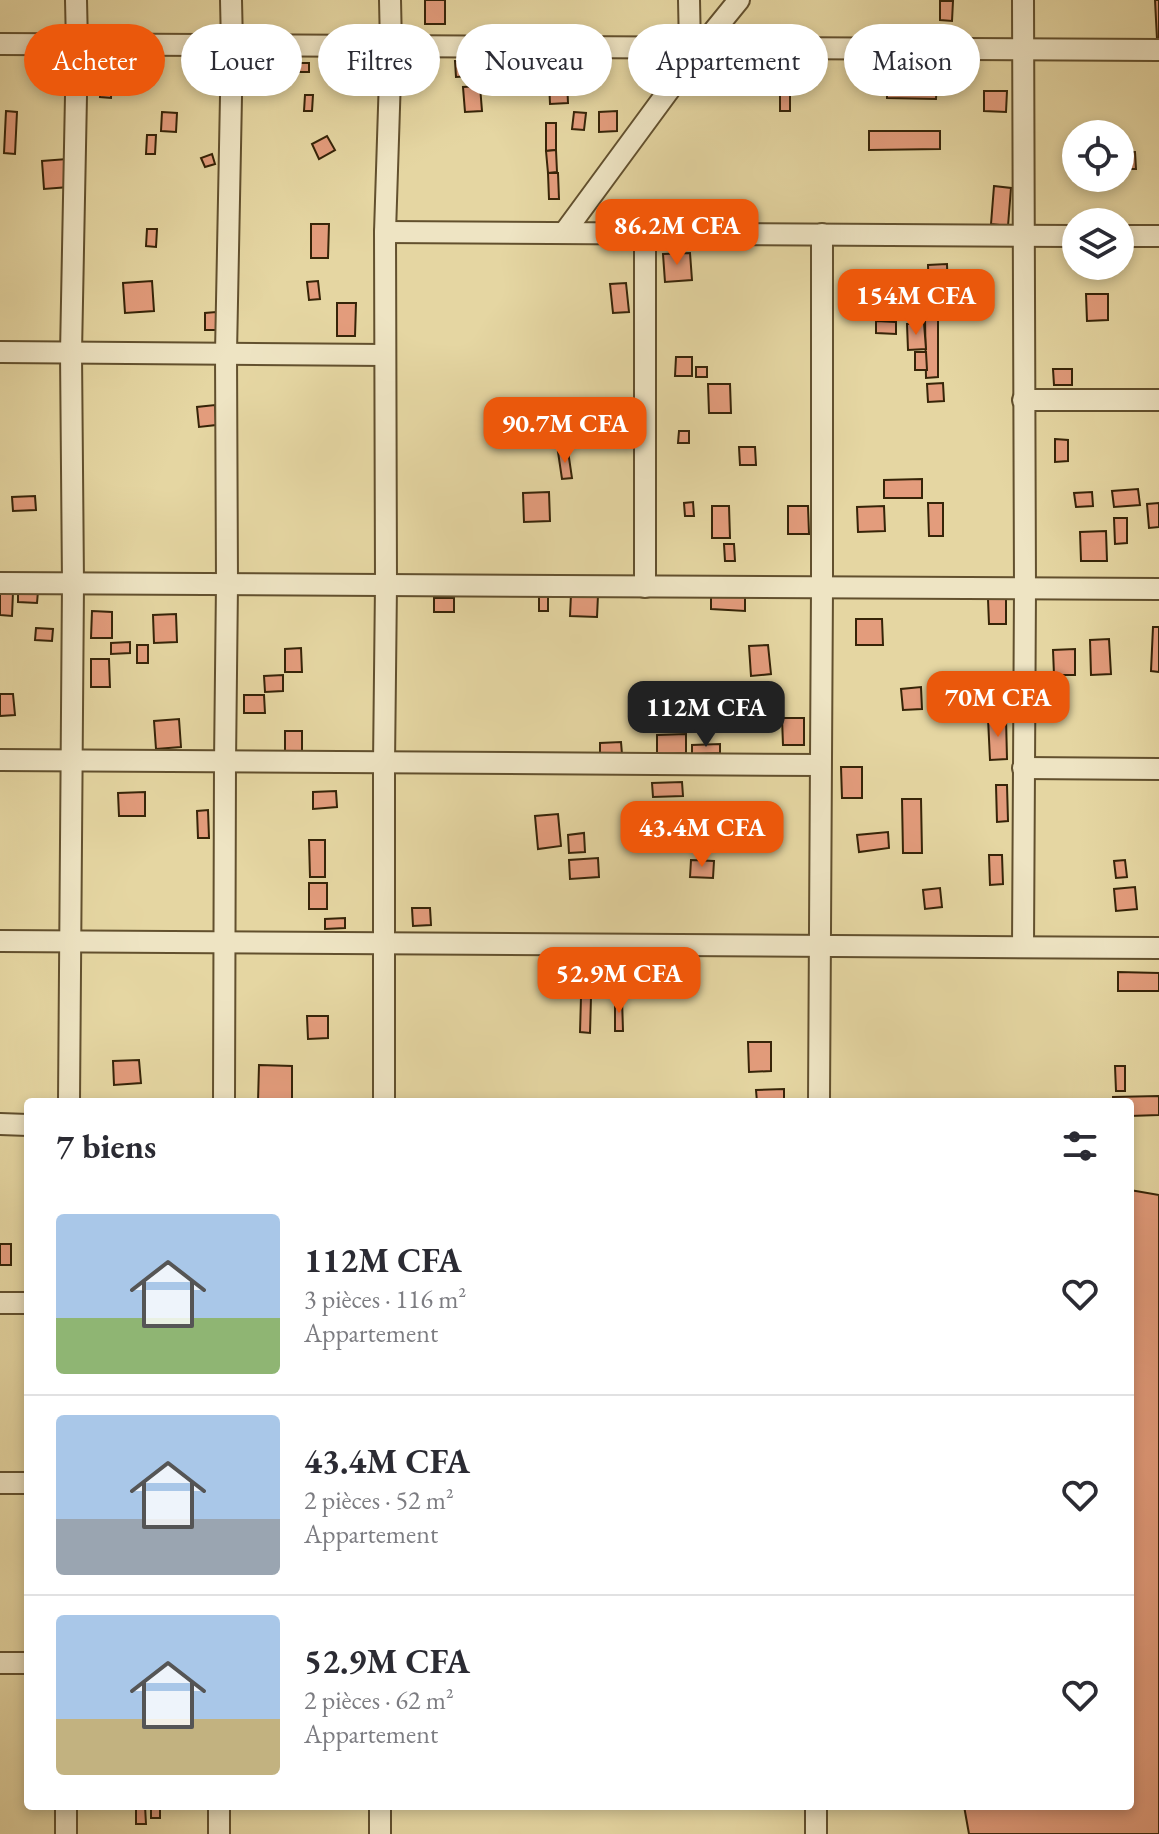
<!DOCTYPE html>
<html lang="fr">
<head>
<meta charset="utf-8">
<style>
	body { margin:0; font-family:"EB Garamond",serif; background:#f2f2f3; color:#2b2b33; height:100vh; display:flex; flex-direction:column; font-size:30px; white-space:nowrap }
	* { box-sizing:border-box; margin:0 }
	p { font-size:26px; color:#7c7c81 }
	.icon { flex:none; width:44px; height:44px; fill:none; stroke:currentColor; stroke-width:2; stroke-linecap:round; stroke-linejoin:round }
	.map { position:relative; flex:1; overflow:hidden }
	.panel { position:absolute; left:24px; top:1098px; width:1110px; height:712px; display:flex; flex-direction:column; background:#fff; border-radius:8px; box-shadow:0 4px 12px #0003 }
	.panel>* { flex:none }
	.guide { position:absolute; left:24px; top:24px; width:1112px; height:72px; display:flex; gap:16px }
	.tools { position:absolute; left:1062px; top:120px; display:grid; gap:16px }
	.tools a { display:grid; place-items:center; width:72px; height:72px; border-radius:50%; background:#fff; box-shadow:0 4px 12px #0003; font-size:40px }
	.price { position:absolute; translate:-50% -68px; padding:0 18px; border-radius:16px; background:#ea580c; color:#fff; font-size:26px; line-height:52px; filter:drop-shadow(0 2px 4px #0008) }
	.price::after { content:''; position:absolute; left:50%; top:48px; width:24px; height:18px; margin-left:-12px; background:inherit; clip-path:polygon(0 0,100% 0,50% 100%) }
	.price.current { background:#222; color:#fff }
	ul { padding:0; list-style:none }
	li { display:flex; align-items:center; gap:24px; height:200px; padding:0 32px }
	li+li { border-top:2px solid #e1e1e2 }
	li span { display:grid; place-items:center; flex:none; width:224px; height:160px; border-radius:8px; color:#555 }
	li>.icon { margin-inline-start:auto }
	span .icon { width:96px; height:96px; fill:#fffc; stroke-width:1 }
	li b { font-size:34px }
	h2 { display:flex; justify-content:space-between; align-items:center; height:96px; padding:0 32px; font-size:34px }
	.tag { padding:0 28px; border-radius:36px; background:#fff; box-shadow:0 4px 12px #0003; font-size:28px; line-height:72px }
	.tag.current { background:#ea580c; color:#fff }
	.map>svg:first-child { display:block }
	.building { fill:#e39c7c; stroke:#362408; stroke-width:2 }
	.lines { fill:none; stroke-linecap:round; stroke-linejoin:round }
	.minor-casing { stroke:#62502e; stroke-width:24 }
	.minor { stroke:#eee4c3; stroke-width:20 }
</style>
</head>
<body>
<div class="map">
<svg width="1159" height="1834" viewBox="0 0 1159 1834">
	<rect width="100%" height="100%" fill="#e5d6a2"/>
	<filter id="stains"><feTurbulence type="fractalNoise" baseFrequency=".0025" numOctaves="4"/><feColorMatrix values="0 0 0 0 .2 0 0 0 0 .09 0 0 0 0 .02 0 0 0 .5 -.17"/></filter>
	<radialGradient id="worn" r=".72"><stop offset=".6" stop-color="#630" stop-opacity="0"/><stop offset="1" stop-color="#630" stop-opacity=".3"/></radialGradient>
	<g class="building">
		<rect x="425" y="0" width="20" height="24"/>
		<path d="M 1155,0 L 1159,0 L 1159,39 L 1157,39 Z"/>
		<path d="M 940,1 L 953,1 L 952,21 L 940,20 Z"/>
		<path d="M 367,61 L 368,72 L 326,74 L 326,63 Z"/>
		<path d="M 455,61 L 473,61 L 474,76 L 456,77 Z"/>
		<path d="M 260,62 L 279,62 L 279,81 L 260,80 Z"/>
		<rect x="292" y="63" width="17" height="9"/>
		<path d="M 101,78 L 112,78 L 111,98 L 100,97 Z"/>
		<path d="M 549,80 L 567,80 L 568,103 L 550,104 Z"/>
		<path d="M 887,80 L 937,81 L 936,99 L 887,98 Z"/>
		<rect x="780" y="81" width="10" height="30"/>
		<path d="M 480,86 L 482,111 L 465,112 L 463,87 Z"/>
		<path d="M 984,91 L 1007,91 L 1006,112 L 984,111 Z"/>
		<path d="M 305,95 L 313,95 L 312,111 L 304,111 Z"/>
		<path d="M 6,111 L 17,112 L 15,154 L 4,153 Z"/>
		<path d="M 617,111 L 617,131 L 599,132 L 599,112 Z"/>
		<path d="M 162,112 L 177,113 L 176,132 L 161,131 Z"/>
		<path d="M 574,112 L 586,113 L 584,130 L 572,129 Z"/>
		<path d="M 546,123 L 556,123 L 556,150 L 546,151 Z"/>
		<path d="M 869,131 L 940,131 L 940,149 L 869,150 Z"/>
		<path d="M 147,135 L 156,135 L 155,154 L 146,154 Z"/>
		<path d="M 327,136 L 335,150 L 319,159 L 312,144 Z"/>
		<path d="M 556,150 L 557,172 L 548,173 L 546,151 Z"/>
		<path d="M 1120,152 L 1135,152 L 1136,169 L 1120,169 Z"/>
		<path d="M 212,154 L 215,164 L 205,167 L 201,158 Z"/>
		<path d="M 67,159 L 69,187 L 44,189 L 42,161 Z"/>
		<path d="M 548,173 L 558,173 L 559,199 L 549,199 Z"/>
		<path d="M 994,186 L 1011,188 L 1008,226 L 991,224 Z"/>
		<path d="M 311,224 L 329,224 L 328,258 L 311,258 Z"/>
		<path d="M 147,229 L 157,229 L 156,247 L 146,246 Z"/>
		<path d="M 690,253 L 692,280 L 665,282 L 663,254 Z"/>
		<path d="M 947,264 L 948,297 L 929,298 L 928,265 Z"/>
		<path d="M 152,281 L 154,311 L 125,313 L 123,283 Z"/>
		<path d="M 318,281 L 320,299 L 309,300 L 307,282 Z"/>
		<path d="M 626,283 L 629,312 L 613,313 L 610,284 Z"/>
		<path d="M 1086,294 L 1108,294 L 1108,320 L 1087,321 Z"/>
		<path d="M 337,303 L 356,303 L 355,336 L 337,336 Z"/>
		<path d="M 216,312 L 216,330 L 205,330 L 205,313 Z"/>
		<path d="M 925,318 L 938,318 L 938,377 L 926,378 Z"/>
		<path d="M 876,321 L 896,322 L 896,334 L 876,333 Z"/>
		<path d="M 924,323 L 926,349 L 908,350 L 907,324 Z"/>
		<path d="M 915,352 L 926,352 L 927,370 L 915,370 Z"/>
		<path d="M 676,357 L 692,357 L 692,376 L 675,376 Z"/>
		<rect x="696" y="367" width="11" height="10"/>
		<path d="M 1053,369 L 1072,369 L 1072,385 L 1054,385 Z"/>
		<path d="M 943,383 L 944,401 L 928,402 L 927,384 Z"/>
		<path d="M 708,384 L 730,384 L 731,413 L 709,413 Z"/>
		<path d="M 215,405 L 216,425 L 199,427 L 197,407 Z"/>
		<path d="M 679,431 L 689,431 L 689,443 L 678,443 Z"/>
		<path d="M 1055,439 L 1068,440 L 1068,461 L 1055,462 Z"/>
		<path d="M 739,447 L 755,447 L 756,465 L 740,465 Z"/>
		<path d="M 568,451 L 572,478 L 562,479 L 558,452 Z"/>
		<path d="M 922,479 L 922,498 L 884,498 L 884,480 Z"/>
		<path d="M 1138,489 L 1140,505 L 1114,507 L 1112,491 Z"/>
		<path d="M 549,492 L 550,521 L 524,522 L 523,493 Z"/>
		<path d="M 1092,492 L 1093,506 L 1076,507 L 1074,493 Z"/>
		<path d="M 35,496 L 36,510 L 13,511 L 12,497 Z"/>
		<path d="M 693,502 L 694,516 L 685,516 L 684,503 Z"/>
		<path d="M 928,503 L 943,503 L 943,536 L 929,536 Z"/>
		<path d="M 1159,503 L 1159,527 L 1149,528 L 1147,504 Z"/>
		<path d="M 712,506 L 729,506 L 730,538 L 712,538 Z"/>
		<path d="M 788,506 L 808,506 L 809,534 L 788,534 Z"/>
		<path d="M 884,506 L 885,531 L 858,532 L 857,507 Z"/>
		<path d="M 1114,518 L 1127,518 L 1127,543 L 1115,544 Z"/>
		<path d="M 1106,531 L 1107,561 L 1081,561 L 1080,532 Z"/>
		<path d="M 724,544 L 734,544 L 735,561 L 725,561 Z"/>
		<path d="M 18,589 L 38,591 L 37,603 L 18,602 Z"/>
		<path d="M 0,591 L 13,592 L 12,616 L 0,615 Z"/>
		<path d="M 571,594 L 598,595 L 597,617 L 570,616 Z"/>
		<path d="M 711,596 L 745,597 L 745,611 L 711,609 Z"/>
		<rect x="539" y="597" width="9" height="14"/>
		<rect x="434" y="598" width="20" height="14"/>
		<path d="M 988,599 L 1006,599 L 1006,624 L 989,624 Z"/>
		<path d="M 92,611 L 112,612 L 112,638 L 91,638 Z"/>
		<path d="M 176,614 L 177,642 L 154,643 L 153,615 Z"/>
		<path d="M 856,619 L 882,619 L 883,645 L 856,645 Z"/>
		<path d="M 1153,627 L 1159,627 L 1159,672 L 1151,671 Z"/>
		<path d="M 36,628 L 53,629 L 52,641 L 35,640 Z"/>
		<path d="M 1109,639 L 1111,674 L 1091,675 L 1090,640 Z"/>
		<path d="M 130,642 L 130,653 L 111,654 L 111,643 Z"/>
		<rect x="137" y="645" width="11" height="18"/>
		<path d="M 768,645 L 771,674 L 751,676 L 749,646 Z"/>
		<path d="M 301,648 L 302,672 L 285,672 L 285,649 Z"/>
		<path d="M 1075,649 L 1075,675 L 1054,675 L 1053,650 Z"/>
		<path d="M 91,659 L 109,659 L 110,687 L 91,687 Z"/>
		<path d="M 283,675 L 283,691 L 265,692 L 264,676 Z"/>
		<path d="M 921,687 L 922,709 L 903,710 L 901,689 Z"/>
		<path d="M 0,694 L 13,694 L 15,715 L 0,716 Z"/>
		<path d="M 244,695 L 264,695 L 265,713 L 244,713 Z"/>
		<path d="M 782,718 L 804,718 L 804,745 L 783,745 Z"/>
		<path d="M 988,718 L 1006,718 L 1007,759 L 990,760 Z"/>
		<path d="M 179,719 L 181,747 L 156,749 L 154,721 Z"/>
		<path d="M 285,731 L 302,731 L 302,754 L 285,753 Z"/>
		<path d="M 686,734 L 686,753 L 657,754 L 657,735 Z"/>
		<path d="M 621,742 L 622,754 L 600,754 L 600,743 Z"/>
		<path d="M 720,744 L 720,753 L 692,754 L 692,745 Z"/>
		<path d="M 841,767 L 862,767 L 862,798 L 842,798 Z"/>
		<path d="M 682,782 L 683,796 L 653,797 L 652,783 Z"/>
		<path d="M 996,785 L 1007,785 L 1008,821 L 997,822 Z"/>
		<path d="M 336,791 L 337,807 L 313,809 L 313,792 Z"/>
		<path d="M 145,792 L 145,816 L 119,816 L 118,793 Z"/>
		<path d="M 902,799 L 921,799 L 922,853 L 903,853 Z"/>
		<path d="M 208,810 L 209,838 L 198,838 L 197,811 Z"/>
		<path d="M 558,814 L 561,846 L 538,849 L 535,816 Z"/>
		<path d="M 888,832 L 889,848 L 859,852 L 857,835 Z"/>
		<path d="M 584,833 L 585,852 L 569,853 L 568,835 Z"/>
		<path d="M 697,834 L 698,851 L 688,852 L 687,835 Z"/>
		<path d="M 309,840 L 325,840 L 325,877 L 310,877 Z"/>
		<path d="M 989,855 L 1002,855 L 1003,884 L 990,885 Z"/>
		<path d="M 598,858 L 599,877 L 570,879 L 569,860 Z"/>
		<path d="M 691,860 L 714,861 L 713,878 L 690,877 Z"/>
		<path d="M 1125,860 L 1127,877 L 1116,878 L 1114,861 Z"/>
		<rect x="309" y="883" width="18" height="26"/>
		<path d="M 1135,887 L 1137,909 L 1116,911 L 1114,889 Z"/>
		<path d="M 940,888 L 942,907 L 925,909 L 923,890 Z"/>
		<path d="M 412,908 L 430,908 L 431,925 L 413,926 Z"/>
		<path d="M 345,918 L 345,928 L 325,929 L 325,919 Z"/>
		<path d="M 616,968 L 623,968 L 624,991 L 616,991 Z"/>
		<path d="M 1118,972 L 1159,973 L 1159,991 L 1118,991 Z"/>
		<path d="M 581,997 L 591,997 L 590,1033 L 580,1032 Z"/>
		<path d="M 615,998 L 622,998 L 623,1031 L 615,1031 Z"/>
		<path d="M 307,1016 L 328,1016 L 328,1038 L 308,1039 Z"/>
		<path d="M 748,1042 L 771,1042 L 771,1071 L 749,1072 Z"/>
		<path d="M 139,1060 L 141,1083 L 114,1085 L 113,1061 Z"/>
		<path d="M 259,1065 L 292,1066 L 292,1102 L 258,1102 Z"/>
		<path d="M 1115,1066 L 1125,1066 L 1125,1091 L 1116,1091 Z"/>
		<path d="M 784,1089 L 784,1102 L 757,1102 L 756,1090 Z"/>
		<path d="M 1159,1096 L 1159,1115 L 1130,1116 L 1130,1102 L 1113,1102 L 1113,1097 Z"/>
		<path d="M 1130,1190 L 1159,1195 L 1159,1834 L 969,1834 L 964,1806 L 1130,1806 Z"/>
		<rect x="0" y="1244" width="11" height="21"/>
		<path d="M 145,1806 L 146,1824 L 136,1824 L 136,1807 Z"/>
		<rect x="151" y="1806" width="9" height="12"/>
	</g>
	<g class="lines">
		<defs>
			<g id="minor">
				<path d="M 689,0 L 690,48"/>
				<path d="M 0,44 L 1159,50"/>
				<path d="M 385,232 L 1076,236"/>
				<path d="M 564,233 L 700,48 L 739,0"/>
				<path d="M 645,233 L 645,587"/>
				<path d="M 1120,236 L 1159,236"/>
				<path d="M 0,352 L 385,355"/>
				<path d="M 1023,400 L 1159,400"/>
				<path d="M 0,583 L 1159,589"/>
				<path d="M 0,760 L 820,765"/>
				<path d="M 1023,768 L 1159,769"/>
				<path d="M 0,941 L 1159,948"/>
				<path d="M 1023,947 L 1025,589 L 1023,0"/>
				<path d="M 69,1102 L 73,583 L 71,353 L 77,44 L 76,0"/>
				<path d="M 224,1102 L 225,762 L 227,584 L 226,353 L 232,45 L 231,0"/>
				<path d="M 384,1102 L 384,763 L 386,585 L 385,232 L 391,46 L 390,0"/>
				<path d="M 819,1102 L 822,588 L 822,234"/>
				<path d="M 0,1124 L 28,1125"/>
				<path d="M 0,1303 L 28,1303"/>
				<path d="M 0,1483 L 28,1483"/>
				<path d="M 0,1663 L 28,1663"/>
				<path d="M 66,1834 L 66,1806"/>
				<path d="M 219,1834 L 219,1806"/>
				<path d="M 380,1834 L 380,1806"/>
				<path d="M 816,1834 L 816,1806"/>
			</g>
		</defs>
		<use href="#minor" class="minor-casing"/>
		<use href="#minor" class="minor"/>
	</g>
	<rect width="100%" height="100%" filter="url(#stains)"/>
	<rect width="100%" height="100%" fill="url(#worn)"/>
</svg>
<div class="tools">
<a><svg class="icon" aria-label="locate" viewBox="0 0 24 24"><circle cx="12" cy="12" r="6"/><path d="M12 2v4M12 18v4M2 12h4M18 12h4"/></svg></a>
<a><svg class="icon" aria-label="layers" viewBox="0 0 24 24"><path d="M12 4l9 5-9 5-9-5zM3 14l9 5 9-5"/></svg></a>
</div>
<b class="price" style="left:677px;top:267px">86.2M CFA</b>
<b class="price" style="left:916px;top:337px">154M CFA</b>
<b class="price" style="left:565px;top:465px">90.7M CFA</b>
<b class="price" style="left:998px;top:739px">70M CFA</b>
<b class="price current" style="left:706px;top:749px">112M CFA</b>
<b class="price" style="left:702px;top:869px">43.4M CFA</b>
<b class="price" style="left:619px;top:1015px">52.9M CFA</b>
<div class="guide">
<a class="tag current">Acheter</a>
<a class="tag">Louer</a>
<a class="tag">Filtres</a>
<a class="tag">Nouveau</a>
<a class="tag">Appartement</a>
<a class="tag">Maison</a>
</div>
<section class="panel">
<h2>7 biens<svg class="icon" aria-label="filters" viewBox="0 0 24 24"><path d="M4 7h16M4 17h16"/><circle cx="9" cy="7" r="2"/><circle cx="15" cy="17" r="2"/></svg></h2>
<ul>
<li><span style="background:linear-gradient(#a9c7e8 65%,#8fb573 0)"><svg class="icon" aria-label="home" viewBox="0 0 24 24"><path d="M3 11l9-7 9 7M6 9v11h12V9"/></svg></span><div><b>112M CFA</b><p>3 pièces · 116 m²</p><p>Appartement</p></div><svg class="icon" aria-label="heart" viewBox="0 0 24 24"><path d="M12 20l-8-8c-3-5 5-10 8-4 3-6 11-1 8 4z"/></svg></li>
<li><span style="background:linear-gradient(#a9c7e8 65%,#9aa5b1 0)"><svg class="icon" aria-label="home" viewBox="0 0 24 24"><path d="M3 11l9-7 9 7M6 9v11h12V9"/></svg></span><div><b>43.4M CFA</b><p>2 pièces · 52 m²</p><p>Appartement</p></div><svg class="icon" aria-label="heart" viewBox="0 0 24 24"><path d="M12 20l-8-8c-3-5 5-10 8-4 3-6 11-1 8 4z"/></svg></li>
<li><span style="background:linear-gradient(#a9c7e8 65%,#c2b280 0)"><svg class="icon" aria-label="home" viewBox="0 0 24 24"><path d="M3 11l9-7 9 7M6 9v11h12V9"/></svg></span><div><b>52.9M CFA</b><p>2 pièces · 62 m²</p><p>Appartement</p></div><svg class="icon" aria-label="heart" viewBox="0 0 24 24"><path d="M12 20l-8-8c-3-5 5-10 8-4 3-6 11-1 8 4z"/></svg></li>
</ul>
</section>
</div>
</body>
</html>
